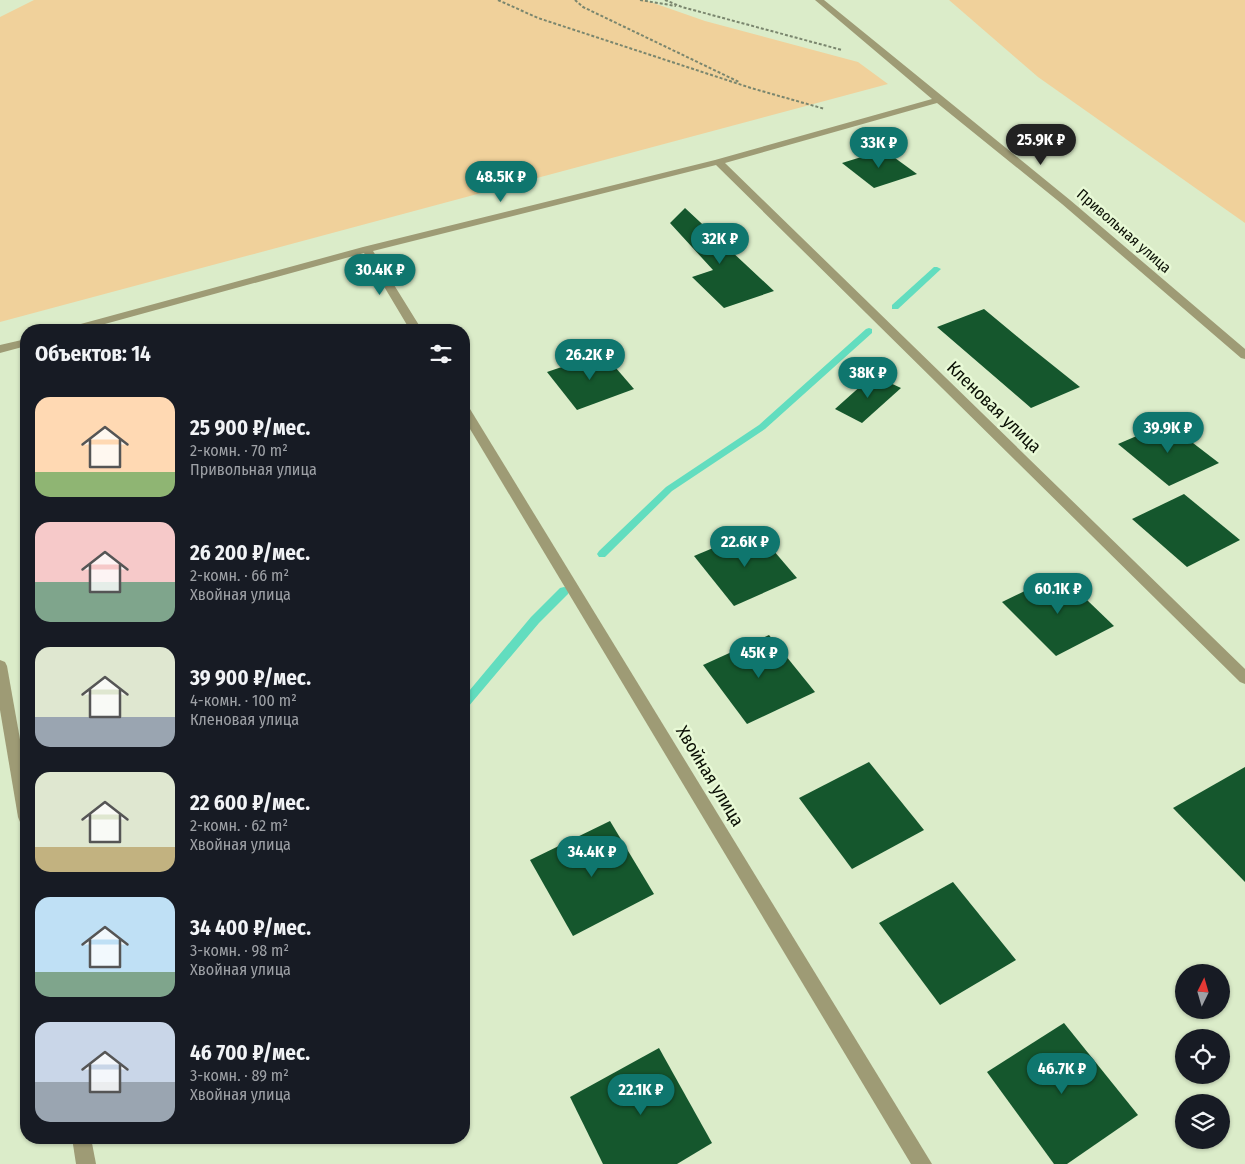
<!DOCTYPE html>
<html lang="ru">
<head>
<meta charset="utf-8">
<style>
	body { margin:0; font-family:"Fira Sans Condensed",sans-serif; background:#20242c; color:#f1f3f6; height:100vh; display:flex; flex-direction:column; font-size:19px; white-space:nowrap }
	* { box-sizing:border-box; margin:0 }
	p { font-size:16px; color:#9ea1a6 }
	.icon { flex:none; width:28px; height:28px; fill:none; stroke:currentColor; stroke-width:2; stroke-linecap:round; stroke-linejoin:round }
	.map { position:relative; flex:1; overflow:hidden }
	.side { position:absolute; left:20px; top:324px; width:450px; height:820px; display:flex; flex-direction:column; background:#171b24; border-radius:20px; box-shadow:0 1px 4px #0004 }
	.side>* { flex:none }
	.needle { width:32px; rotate:5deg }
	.tools { position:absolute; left:1175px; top:964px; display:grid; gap:10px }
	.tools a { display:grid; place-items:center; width:55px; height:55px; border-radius:50%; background:#171b24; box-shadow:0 1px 4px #0004; font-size:25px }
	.price { position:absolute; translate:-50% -42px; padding:0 11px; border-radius:18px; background:#0f766e; color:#fff; font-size:16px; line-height:32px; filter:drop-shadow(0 1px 2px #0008) }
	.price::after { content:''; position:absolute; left:50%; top:30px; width:15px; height:11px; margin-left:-8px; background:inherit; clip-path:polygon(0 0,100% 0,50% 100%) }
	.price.active { background:#222; color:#fff }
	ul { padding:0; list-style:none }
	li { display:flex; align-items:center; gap:15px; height:125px; padding:0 15px }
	li span { display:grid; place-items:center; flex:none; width:140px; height:100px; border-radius:15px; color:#555 }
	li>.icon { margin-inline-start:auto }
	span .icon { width:60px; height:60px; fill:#fffc; stroke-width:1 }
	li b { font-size:21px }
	h2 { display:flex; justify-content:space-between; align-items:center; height:60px; padding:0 15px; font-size:21px }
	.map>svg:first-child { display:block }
	.green { fill:#f0d19b }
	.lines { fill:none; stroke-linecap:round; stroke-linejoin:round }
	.stream { fill:#62ddbf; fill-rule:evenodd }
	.building { fill:#15572d }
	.path { stroke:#7a866e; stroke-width:2; stroke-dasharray:3 2; stroke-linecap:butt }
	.minor { fill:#9e9b75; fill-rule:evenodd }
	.labels { text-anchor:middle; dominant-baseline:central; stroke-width:5; stroke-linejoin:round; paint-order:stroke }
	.far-street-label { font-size:15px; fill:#0a0f04; stroke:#e8f9d6 }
	.street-label { font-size:18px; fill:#0a0f04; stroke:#e8f9d6 }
</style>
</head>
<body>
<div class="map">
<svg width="1245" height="1164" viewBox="0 0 1245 1164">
	<rect width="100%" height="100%" fill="#dbecc9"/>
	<g class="green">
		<path d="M 34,0 L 645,0 L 705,21 L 858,62 L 888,84 L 0,322 L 0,17 Z"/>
		<path d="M 949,0 L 1245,0 L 1245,223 L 1038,77 Z"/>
	</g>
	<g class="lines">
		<g class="stream">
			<path d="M 934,267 L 937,267 L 941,269 L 898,309 L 892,309 L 892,305 Z"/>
			<path d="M 869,328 L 872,329 L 872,333 L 765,429 L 672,491 L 605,557 L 599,557 L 597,554 L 599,551 L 666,487 L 759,425 L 866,329 Z"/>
			<path d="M 564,587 L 568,588 L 569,591 L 568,594 L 539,623 L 468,707 L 464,708 L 464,697 L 531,617 L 560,588 Z"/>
		</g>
	</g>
	<g class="building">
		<path d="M 884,150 L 917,174 L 874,188 L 842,163 Z"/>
		<path d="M 685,208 L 774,291 L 724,308 L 692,277 L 713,270 L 670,223 Z"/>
		<path d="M 984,309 L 1025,343 L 1080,387 L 1031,408 L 937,327 Z"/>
		<path d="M 603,353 L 634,389 L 577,410 L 547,372 Z"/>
		<path d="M 873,375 L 901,388 L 862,423 L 835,409 Z"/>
		<path d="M 1167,423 L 1219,463 L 1169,486 L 1118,444 Z"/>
		<path d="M 1184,494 L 1240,540 L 1187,567 L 1132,519 Z"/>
		<path d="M 756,530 L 797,578 L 734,606 L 694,556 Z"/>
		<path d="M 1060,574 L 1114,626 L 1056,656 L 1002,602 Z"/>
		<path d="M 769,635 L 815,692 L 747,724 L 703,665 Z"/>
		<path d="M 869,762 L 924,830 L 852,869 L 799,798 Z"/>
		<path d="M 1245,767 L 1245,882 L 1173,808 Z"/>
		<path d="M 610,821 L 654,894 L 573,936 L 530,860 Z"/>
		<path d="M 953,882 L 1016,960 L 940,1005 L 879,923 Z"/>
		<path d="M 1064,1023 L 1138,1115 L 1067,1164 L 1054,1164 L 987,1072 Z"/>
		<path d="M 659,1048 L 712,1143 L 677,1164 L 603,1164 L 570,1097 Z"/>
	</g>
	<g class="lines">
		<g class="path">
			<path d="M 498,0 L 538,18 L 751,88 L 825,109"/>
			<path d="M 575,0 L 583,7 L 739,82"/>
			<path d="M 640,0 L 676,6"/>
			<path d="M 665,0 L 682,7 L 842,50"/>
		</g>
		<g class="minor">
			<path d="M 815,0 L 824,0 L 1070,200 L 1245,349 L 1245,359 L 1241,358 L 1062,204 L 937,103 L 725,163 L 1245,669 L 1245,684 L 1240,682 L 716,165 L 373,251 L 422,330 L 410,330 L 364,253 L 83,330 L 64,330 L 66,328 L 363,247 L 715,160 L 932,99 Z"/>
			<path d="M 26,339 L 26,346 L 0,353 L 0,345 Z"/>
			<path d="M 464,405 L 470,409 L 932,1164 L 911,1164 L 464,419 Z"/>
			<path d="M 0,660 L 5,662 L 7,666 L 26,773 L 26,824 L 20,822 L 18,817 L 0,710 Z"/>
			<path d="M 72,1138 L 91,1138 L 96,1164 L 76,1164 Z"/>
		</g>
	</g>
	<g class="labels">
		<g class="far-street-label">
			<text transform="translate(1124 231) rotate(41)">Привольная улица</text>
		</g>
		<g class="street-label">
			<text transform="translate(994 407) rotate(44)">Кленовая улица</text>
			<text transform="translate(710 776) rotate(59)">Хвойная улица</text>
		</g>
	</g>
</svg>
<div class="tools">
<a><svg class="needle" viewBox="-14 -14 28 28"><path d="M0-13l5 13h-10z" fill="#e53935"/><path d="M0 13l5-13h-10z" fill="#9ea1a6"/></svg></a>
<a><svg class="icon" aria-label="locate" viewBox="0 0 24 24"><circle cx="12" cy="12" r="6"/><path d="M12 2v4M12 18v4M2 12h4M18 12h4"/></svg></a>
<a><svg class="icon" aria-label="layers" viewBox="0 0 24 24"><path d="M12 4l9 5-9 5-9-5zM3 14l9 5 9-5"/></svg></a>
</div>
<b class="price active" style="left:1041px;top:166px">25.9K ₽</b>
<b class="price" style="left:879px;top:169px">33K ₽</b>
<b class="price" style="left:501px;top:203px">48.5K ₽</b>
<b class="price" style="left:720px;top:265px">32K ₽</b>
<b class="price" style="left:380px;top:296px">30.4K ₽</b>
<b class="price" style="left:590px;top:381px">26.2K ₽</b>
<b class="price" style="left:868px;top:399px">38K ₽</b>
<b class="price" style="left:1168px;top:454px">39.9K ₽</b>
<b class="price" style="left:745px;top:568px">22.6K ₽</b>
<b class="price" style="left:1058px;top:615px">60.1K ₽</b>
<b class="price" style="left:759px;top:679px">45K ₽</b>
<b class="price" style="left:592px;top:878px">34.4K ₽</b>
<b class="price" style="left:1062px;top:1095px">46.7K ₽</b>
<b class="price" style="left:641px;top:1116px">22.1K ₽</b>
<section class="side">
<h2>Объектов: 14<svg class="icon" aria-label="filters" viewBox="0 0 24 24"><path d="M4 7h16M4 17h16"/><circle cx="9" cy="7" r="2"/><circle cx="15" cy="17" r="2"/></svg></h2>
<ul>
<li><span style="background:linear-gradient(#ffd9b3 75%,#8fb573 0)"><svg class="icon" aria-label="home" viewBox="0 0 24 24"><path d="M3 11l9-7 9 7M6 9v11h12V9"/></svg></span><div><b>25 900 ₽/мес.</b><p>2-комн. · 70 m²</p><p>Привольная улица</p></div></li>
<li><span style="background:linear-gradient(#f6c9c9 60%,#7fa58c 0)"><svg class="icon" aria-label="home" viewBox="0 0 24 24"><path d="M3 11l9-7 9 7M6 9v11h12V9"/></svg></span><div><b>26 200 ₽/мес.</b><p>2-комн. · 66 m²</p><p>Хвойная улица</p></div></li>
<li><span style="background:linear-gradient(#dfe7d0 70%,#9aa5b1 0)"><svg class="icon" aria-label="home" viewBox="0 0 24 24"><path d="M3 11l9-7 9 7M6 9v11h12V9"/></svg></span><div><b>39 900 ₽/мес.</b><p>4-комн. · 100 m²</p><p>Кленовая улица</p></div></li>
<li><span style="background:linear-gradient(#dfe7d0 75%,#c2b280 0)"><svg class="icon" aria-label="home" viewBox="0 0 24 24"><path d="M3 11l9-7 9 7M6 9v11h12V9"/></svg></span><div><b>22 600 ₽/мес.</b><p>2-комн. · 62 m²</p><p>Хвойная улица</p></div></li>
<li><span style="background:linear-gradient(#bfe0f5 75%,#7fa58c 0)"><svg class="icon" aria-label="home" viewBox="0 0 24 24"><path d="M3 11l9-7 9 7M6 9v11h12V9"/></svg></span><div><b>34 400 ₽/мес.</b><p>3-комн. · 98 m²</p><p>Хвойная улица</p></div></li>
<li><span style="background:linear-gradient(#c9d6e8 60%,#9aa5b1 0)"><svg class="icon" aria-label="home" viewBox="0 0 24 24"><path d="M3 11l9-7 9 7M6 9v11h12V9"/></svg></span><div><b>46 700 ₽/мес.</b><p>3-комн. · 89 m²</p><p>Хвойная улица</p></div></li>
</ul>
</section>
</div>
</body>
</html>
